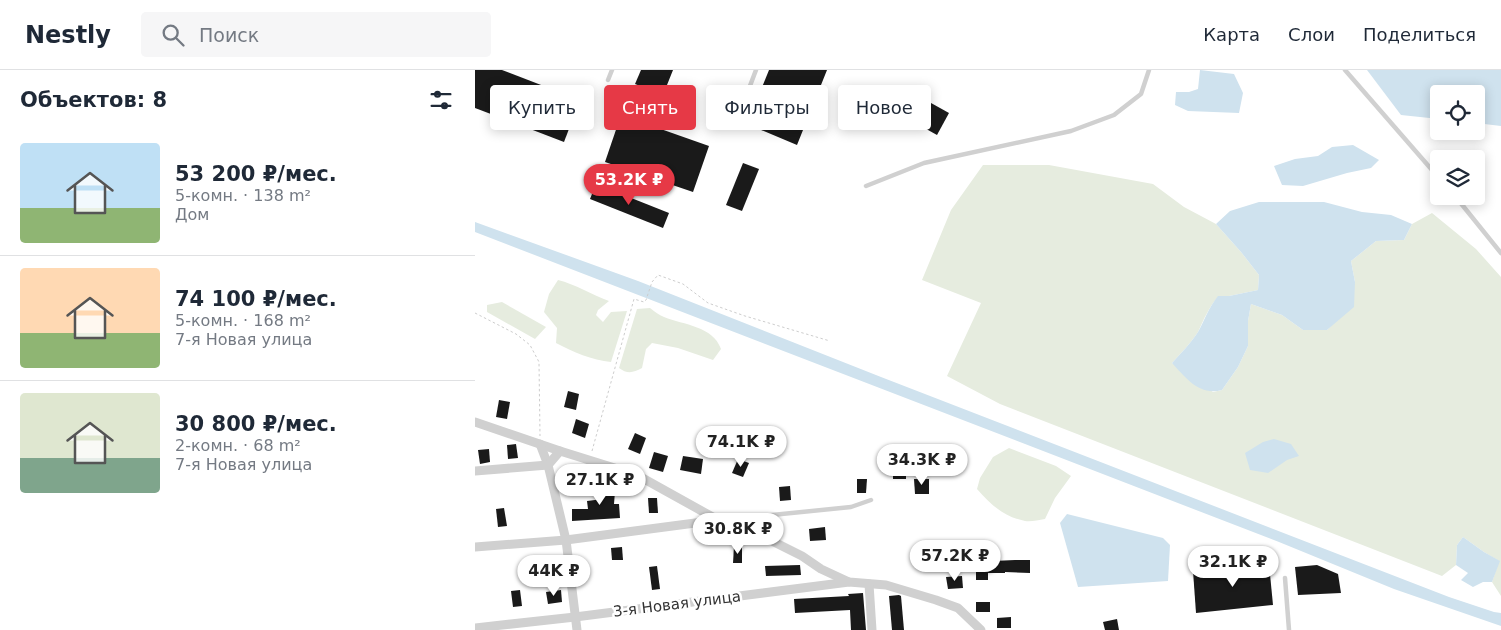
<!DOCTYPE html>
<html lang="ru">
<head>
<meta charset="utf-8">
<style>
	body { margin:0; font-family:"DejaVu Sans",sans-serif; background:#f6f6f7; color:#1f2937; height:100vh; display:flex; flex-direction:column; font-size:19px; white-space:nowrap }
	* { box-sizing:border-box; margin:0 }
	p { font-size:16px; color:#747a83 }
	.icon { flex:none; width:28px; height:28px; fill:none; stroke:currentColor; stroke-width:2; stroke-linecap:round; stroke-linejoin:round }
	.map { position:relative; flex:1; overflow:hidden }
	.side { display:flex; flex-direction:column; background:#fff; width:475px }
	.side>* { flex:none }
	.hud { position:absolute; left:15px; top:15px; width:475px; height:45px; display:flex; gap:10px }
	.tools { position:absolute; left:955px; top:15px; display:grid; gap:10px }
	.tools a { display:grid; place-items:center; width:55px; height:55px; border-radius:5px; background:#fff; box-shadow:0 2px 12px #0003; font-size:25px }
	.price { position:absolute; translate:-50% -42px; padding:0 11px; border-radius:18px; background:#fff; color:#222; font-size:16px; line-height:32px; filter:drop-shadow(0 1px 2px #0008) }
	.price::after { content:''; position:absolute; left:50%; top:30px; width:15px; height:11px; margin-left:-8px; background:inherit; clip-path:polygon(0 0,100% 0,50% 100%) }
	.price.current { background:#e63946; color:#fff }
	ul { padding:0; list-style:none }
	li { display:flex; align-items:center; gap:15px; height:125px; padding:0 20px }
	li+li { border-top:1px solid #e0e1e3 }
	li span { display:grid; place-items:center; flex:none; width:140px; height:100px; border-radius:5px; color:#555 }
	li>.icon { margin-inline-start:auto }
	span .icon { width:60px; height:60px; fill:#fffc; stroke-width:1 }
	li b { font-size:21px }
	h2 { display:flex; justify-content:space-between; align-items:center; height:60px; padding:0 20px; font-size:21px }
	.pill { padding:0 18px; border-radius:5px; background:#fff; box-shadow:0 2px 12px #0003; font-size:18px; line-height:45px }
	.pill.current { background:#e63946; color:#fff }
	header { display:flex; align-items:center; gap:30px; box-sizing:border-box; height:70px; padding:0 25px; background:#fff; border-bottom:1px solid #e0e1e3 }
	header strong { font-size:24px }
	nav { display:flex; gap:28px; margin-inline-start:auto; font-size:18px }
	.search { width:350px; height:45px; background:#f6f6f7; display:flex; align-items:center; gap:12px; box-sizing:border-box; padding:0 18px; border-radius:5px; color:#747a83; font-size:19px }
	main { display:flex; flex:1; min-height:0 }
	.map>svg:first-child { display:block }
	.green { fill:#e6ecdf }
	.water { fill:#cfe2ee }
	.building { fill:#1a1a1a }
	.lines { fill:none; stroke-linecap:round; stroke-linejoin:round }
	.path { stroke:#cdcdcd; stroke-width:1; stroke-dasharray:2.5 2.5; stroke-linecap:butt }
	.service { stroke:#d0d0d0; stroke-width:4.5 }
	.minor { stroke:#d0d0d0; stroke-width:9 }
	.labels { text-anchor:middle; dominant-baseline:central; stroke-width:5; stroke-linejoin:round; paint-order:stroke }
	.street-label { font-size:15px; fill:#333; stroke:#fff }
</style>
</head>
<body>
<header>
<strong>Nestly</strong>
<div class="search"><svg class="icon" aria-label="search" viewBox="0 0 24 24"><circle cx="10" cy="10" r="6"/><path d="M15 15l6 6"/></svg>Поиск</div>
<nav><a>Карта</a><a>Слои</a><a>Поделиться</a></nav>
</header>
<main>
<section class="side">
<h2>Объектов: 8<svg class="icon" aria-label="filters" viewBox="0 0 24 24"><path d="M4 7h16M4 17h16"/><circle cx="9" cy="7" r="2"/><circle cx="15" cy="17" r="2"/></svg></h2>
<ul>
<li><span style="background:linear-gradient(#bfe0f5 65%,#8fb573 0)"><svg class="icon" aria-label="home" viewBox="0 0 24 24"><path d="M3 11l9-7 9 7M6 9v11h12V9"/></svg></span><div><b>53 200 ₽/мес.</b><p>5-комн. · 138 m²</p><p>Дом</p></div></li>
<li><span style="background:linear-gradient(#ffd9b3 65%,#8fb573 0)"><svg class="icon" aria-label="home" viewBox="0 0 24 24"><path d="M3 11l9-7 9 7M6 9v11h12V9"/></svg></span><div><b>74 100 ₽/мес.</b><p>5-комн. · 168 m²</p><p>7-я Новая улица</p></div></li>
<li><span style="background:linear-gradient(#dfe7d0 65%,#7fa58c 0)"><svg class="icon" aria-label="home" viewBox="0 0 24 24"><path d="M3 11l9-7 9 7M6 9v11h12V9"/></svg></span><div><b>30 800 ₽/мес.</b><p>2-комн. · 68 m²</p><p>7-я Новая улица</p></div></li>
</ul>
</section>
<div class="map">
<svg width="1026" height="560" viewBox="0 0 1026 560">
	<rect width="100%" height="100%" fill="#fff"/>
	<g class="green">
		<path d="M 508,95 L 574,95 L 678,114 L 709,137 L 741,154 L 766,182 L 784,205 L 783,220 L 754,226 L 743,227 C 734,237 729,249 723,262 C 716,273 706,283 697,293 L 738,322 L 747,320 L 763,297 L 773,276 L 773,251 L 776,234 L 807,245 L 828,260 L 852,260 L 862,250 L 880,212 L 876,191 L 901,171 L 929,170 L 937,154 L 957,143 L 1001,179 L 1026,207 L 1026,526 L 1017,512 L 1024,491 L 1009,482 L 988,467 L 982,475 L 981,495 L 967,506 L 525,334 L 472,306 L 506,233 L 447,210 L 476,140 Z"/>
		<path d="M 83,210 C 100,214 117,225 134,231 L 123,240 L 121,245 L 128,252 L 136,242 L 152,241 L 136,292 C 117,290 98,282 81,273 L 82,258 L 69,242 L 74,224 Z"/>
		<path d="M 27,232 L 71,257 L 60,269 L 12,242 L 12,235 Z"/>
		<path d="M 175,238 C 179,241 184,245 189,247 C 209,255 238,256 246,279 L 238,290 L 203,278 L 177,273 L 171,279 L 167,298 C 158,303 152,304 144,298 L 162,239 Z"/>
		<path d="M 534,378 L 581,396 L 596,406 L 580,428 L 570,449 C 563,450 556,452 550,451 C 529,447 515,434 502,419 L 505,408 L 518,387 Z"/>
	</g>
	<g class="water">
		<path d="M 725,0 L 759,4 L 768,23 L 764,43 L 713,41 L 700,35 L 701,22 L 714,22 L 723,19 Z"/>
		<path d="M 892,0 L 1026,0 L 1026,56 L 1001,53 L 1001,24 L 964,24 L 964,49 L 926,45 Z"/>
		<path d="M 878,75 L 904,90 L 896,98 L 872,103 L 828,116 L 807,115 L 799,96 L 820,89 L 843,86 L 857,77 Z"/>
		<path d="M 784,132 L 849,132 L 887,142 L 916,145 L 937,154 L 929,170 L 901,171 L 876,191 L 880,212 L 879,237 L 852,260 L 828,260 L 807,245 L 776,234 L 773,251 L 773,276 L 763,297 L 747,320 C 724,326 711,308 697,293 C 706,283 716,273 723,262 C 730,249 734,237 743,226 L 754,226 L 783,220 L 784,205 L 766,182 L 741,154 L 755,141 Z"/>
		<path d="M 0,152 L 163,211 L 406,307 L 974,527 L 1019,542 L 1026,543 L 1026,556 L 919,519 L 804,472 L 0,162 Z"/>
		<path d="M 799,369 L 816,374 L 824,386 L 812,390 L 793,403 L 775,400 L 770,383 L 788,372 Z"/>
		<path d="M 592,444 L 688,468 L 695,475 L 693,511 L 603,517 L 585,453 Z"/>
		<path d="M 988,467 L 1009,482 L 1025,491 L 1017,512 L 1008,512 L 998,517 L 986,510 L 993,503 L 981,495 L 982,475 Z"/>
	</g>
	<g class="building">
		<path d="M 0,0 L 27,0 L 105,30 L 89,72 L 0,38 Z"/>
		<path d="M 166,0 L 198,0 L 188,25 L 160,14 Z"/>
		<path d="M 294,0 L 352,0 L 322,75 L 272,54 Z"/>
		<path d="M 456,33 L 474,43 L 462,65 L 444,55 Z"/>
		<path d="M 146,45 L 234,76 L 218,122 L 130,92 Z"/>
		<path d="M 268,93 L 284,99 L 267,141 L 251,135 Z"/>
		<path d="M 121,114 L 194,143 L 188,158 L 115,129 Z"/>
		<path d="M 93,321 L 104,324 L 101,340 L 89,337 Z"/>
		<path d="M 24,330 L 35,332 L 32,349 L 21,347 Z"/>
		<path d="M 101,349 L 114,354 L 110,368 L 97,363 Z"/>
		<path d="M 160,363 L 171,368 L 165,384 L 153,379 Z"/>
		<path d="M 41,374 L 43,388 L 33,389 L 32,375 Z"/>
		<path d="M 14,379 L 15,392 L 5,394 L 3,380 Z"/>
		<path d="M 179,382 L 193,386 L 188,402 L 174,398 Z"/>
		<path d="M 208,386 L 228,389 L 226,404 L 205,400 Z"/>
		<path d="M 263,389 L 274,393 L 268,407 L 257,403 Z"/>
		<rect x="418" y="395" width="13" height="14"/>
		<path d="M 129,408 L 141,409 L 139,434 L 144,434 L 145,448 L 97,451 L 97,439 L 113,439 L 112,431 L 128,429 Z"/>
		<path d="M 382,409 L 392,409 L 391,423 L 382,423 Z"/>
		<path d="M 439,409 L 454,409 L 454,424 L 440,424 Z"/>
		<path d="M 315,416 L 316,430 L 305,431 L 304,417 Z"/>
		<path d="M 173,428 L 182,428 L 183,443 L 174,443 Z"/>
		<path d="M 29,438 L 32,456 L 23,457 L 21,439 Z"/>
		<path d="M 350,457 L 351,470 L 335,471 L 334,459 Z"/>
		<path d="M 259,476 L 267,476 L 267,493 L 258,493 Z"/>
		<path d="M 147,477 L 148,490 L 137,490 L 136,478 Z"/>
		<path d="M 540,490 L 555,490 L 555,503 L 530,502 L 530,503 L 513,503 L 513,510 L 501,510 L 501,494 L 518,494 L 518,491 Z"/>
		<path d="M 794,494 L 798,535 L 721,543 L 718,501 Z"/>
		<path d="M 325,495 L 326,505 L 291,506 L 290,496 Z"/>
		<path d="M 842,495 L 863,504 L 866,523 L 823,525 L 820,497 Z"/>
		<path d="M 182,496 L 185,519 L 177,520 L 174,497 Z"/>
		<path d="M 487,506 L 488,518 L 473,519 L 471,507 Z"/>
		<path d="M 45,520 L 47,536 L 38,537 L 36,521 Z"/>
		<path d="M 86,520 L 87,532 L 73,534 L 71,522 Z"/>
		<path d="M 388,523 L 391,560 L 376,560 L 375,540 L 320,543 L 319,529 L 374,526 L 373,524 Z"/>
		<path d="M 424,525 L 426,526 L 429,560 L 417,560 L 414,526 Z"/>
		<rect x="501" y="532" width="14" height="10"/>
		<path d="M 536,547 L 536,558 L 522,558 L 522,548 Z"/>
		<path d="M 642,549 L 644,560 L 630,560 L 628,552 Z"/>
	</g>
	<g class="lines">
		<g class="path">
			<path d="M 0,243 L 41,264 L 55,275 L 64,292 L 65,366"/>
			<path d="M 117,381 L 159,229 L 169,232 L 171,230 L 177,212 L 183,205 L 208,214 L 233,233 L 270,246 L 355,271"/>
		</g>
		<g class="service">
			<path d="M 870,0 L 964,108"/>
			<path d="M 133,10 L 137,0"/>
			<path d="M 267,37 L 281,0"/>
			<path d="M 391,116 L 449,93 L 596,61 L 639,45 L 666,24 L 674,0"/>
			<path d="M 980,126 L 1026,183"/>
			<path d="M 258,452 L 268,448 L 376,437 L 396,430"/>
			<path d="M 810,508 L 814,560"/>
		</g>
		<g class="minor">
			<path d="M 0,352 L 85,381 L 162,405 L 243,450 L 269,457 L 327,486 L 346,499 L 374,512 L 411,515 L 461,530 L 483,538 L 506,560"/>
			<path d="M 65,374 L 73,395 L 91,470 L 102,560"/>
			<path d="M 0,401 L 73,395 L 85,381"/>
			<path d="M 0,477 L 91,470 L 243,450"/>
			<path d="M 394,514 L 397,560"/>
			<path d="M 0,558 L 100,547 L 374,512"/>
		</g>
	</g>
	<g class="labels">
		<g class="street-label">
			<text transform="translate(202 534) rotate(-7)">3-я Новая улица</text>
		</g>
	</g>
</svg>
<div class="tools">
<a><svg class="icon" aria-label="locate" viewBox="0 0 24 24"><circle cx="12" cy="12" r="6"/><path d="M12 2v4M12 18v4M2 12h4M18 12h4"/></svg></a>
<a><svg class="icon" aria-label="layers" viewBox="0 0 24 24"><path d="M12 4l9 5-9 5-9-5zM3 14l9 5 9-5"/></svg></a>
</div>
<b class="price current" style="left:154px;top:136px">53.2K ₽</b>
<b class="price" style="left:266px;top:398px">74.1K ₽</b>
<b class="price" style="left:447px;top:416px">34.3K ₽</b>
<b class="price" style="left:125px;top:436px">27.1K ₽</b>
<b class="price" style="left:263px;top:485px">30.8K ₽</b>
<b class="price" style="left:480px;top:512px">57.2K ₽</b>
<b class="price" style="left:758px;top:518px">32.1K ₽</b>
<b class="price" style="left:79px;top:527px">44K ₽</b>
<div class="hud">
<a class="pill">Купить</a>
<a class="pill current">Снять</a>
<a class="pill">Фильтры</a>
<a class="pill">Новое</a>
</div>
</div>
</main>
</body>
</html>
